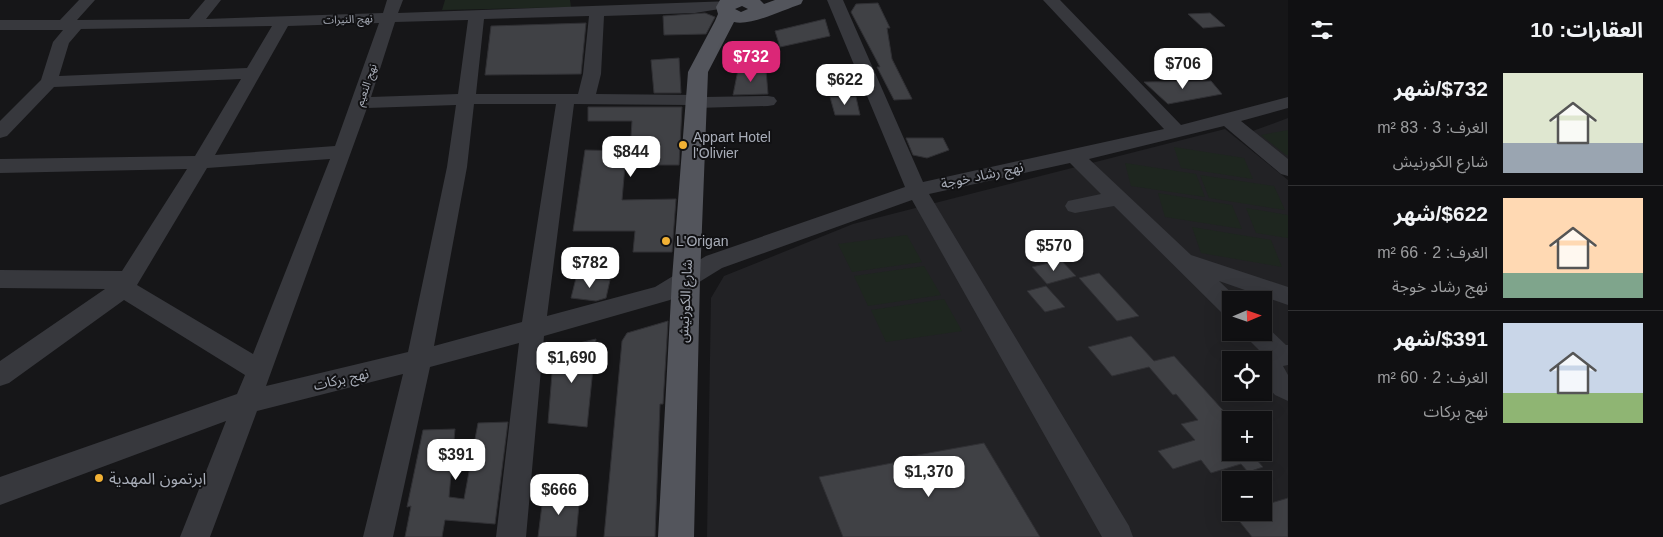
<!DOCTYPE html>
<html lang="ar">
<head>
<meta charset="utf-8">
<style>
	body { margin:0; font-family:Helvetica,"Noto Sans Arabic",sans-serif; background:#1e1e20; color:#f1f3f6; direction:rtl; height:100vh; display:flex; flex-direction:column; font-size:19px; white-space:nowrap }
	* { box-sizing:border-box; margin:0 }
	p { font-size:16px; color:#9c9d9f }
	.icon { flex:none; width:28px; height:28px; fill:none; stroke:currentColor; stroke-width:2; stroke-linecap:round; stroke-linejoin:round }
	.map { position:relative; flex:1; overflow:hidden; direction:ltr }
	.panel { display:flex; flex-direction:column; background:#101012; width:375px }
	.panel>* { flex:none }
	.needle { width:32px; rotate:88deg }
	.fabs { position:absolute; left:1222px; top:291px; display:grid; gap:10px }
	.fabs a { display:grid; place-items:center; width:50px; height:50px; border-radius:0px; background:#101012; box-shadow:0 5px 20px #0002,0 0 0 1px #303032; font-size:25px }
	.price { position:absolute; translate:-50% -42px; padding:0 11px; border-radius:10px; background:#fff; color:#222; font-size:16px; line-height:32px; filter:drop-shadow(0 1px 2px #0008) }
	.price::after { content:''; position:absolute; left:50%; top:30px; width:15px; height:11px; margin-left:-8px; background:inherit; clip-path:polygon(0 0,100% 0,50% 100%) }
	.price.active { background:#db2777; color:#fff }
	ul { padding:0; list-style:none }
	li { display:flex; align-items:center; gap:15px; height:125px; padding:0 20px }
	li+li { border-top:1px solid #303032 }
	li span { display:grid; place-items:center; flex:none; width:140px; height:100px; border-radius:0px; color:#555 }
	li>.icon { margin-inline-start:auto }
	span .icon { width:60px; height:60px; fill:#fffc; stroke-width:1 }
	li b { font-size:21px }
	h2 { display:flex; justify-content:space-between; align-items:center; height:60px; padding:0 20px; font-size:21px }
	main { display:flex; flex:1; min-height:0 }
	.map>svg:first-child { display:block }
	.built { fill:#222225; fill-rule:evenodd }
	.green { fill:#1e261f }
	.building { fill:#404145; stroke:#303034 }
	.lines { fill:none; stroke-linecap:round; stroke-linejoin:round }
	.minor { fill:#37383d; fill-rule:evenodd }
	.major { fill:#53555c; fill-rule:evenodd }
	.poi-dot { fill:#f2b134; stroke:#111113; stroke-width:2 }
	.labels { text-anchor:middle; dominant-baseline:central; stroke-width:4; stroke-linejoin:round; paint-order:stroke }
	.far-street-label { font-size:11px; fill:#a8adb8; stroke:#111113 }
	.poi-label { font-size:14px; fill:#a8adb8; stroke:#111113; text-anchor:start }
	.street-label { font-size:14px; fill:#a8adb8; stroke:#111113 }
	.near-poi-label { font-size:16px; fill:#a8adb8; stroke:#111113; text-anchor:start }
</style>
</head>
<body>
<main>
<section class="panel">
<h2>العقارات: 10<svg class="icon" aria-label="filters" viewBox="0 0 24 24"><path d="M4 7h16M4 17h16"/><circle cx="9" cy="7" r="2"/><circle cx="15" cy="17" r="2"/></svg></h2>
<ul>
<li><span style="background:linear-gradient(#dfe7d0 70%,#9aa5b1 0)"><svg class="icon" aria-label="home" viewBox="0 0 24 24"><path d="M3 11l9-7 9 7M6 9v11h12V9"/></svg></span><div><b>$732/شهر</b><p>الغرف: 3 · 83 m²</p><p>شارع الكورنيش</p></div></li>
<li><span style="background:linear-gradient(#ffd9b3 75%,#7fa58c 0)"><svg class="icon" aria-label="home" viewBox="0 0 24 24"><path d="M3 11l9-7 9 7M6 9v11h12V9"/></svg></span><div><b>$622/شهر</b><p>الغرف: 2 · 66 m²</p><p>نهج رشاد خوجة</p></div></li>
<li><span style="background:linear-gradient(#c9d6e8 70%,#8fb573 0)"><svg class="icon" aria-label="home" viewBox="0 0 24 24"><path d="M3 11l9-7 9 7M6 9v11h12V9"/></svg></span><div><b>$391/شهر</b><p>الغرف: 2 · 60 m²</p><p>نهج بركات</p></div></li>
</ul>
</section>
<div class="map">
<svg width="1288" height="537" viewBox="0 0 1288 537">
	<rect width="100%" height="100%" fill="#161618"/>
	<g class="built">
		<path d="M 1288,118 L 1288,162 L 1250,132 Z"/>
		<path d="M 1225,129 L 1288,180 L 1288,537 L 707,537 L 711,298 L 724,276 L 853,224 ZM 1231,300 L 1264,300 L 1264,332 L 1231,332 ZM 1231,360 L 1264,360 L 1264,392 L 1231,392 ZM 1231,420 L 1264,420 L 1264,452 L 1231,452 ZM 1231,480 L 1264,480 L 1264,512 L 1231,512 Z"/>
	</g>
	<g class="green">
		<path d="M 445,0 L 570,0 L 571,7 L 442,10 Z"/>
		<path d="M 1288,130 L 1288,155 L 1286,155 L 1261,135 Z"/>
		<path d="M 1174,147 L 1244,158 L 1253,179 L 1181,168 Z"/>
		<path d="M 1125,163 L 1196,174 L 1205,197 L 1131,186 Z"/>
		<path d="M 1200,175 L 1274,186 L 1285,210 L 1209,198 Z"/>
		<path d="M 1158,193 L 1232,205 L 1242,229 L 1165,217 Z"/>
		<path d="M 1246,208 L 1288,215 L 1288,238 L 1256,233 Z"/>
		<path d="M 1192,227 L 1271,240 L 1282,267 L 1201,253 Z"/>
		<path d="M 907,235 L 922,262 L 852,272 L 838,244 Z"/>
		<path d="M 924,266 L 941,295 L 868,306 L 854,276 Z"/>
		<path d="M 944,299 L 962,331 L 886,342 L 871,310 Z"/>
	</g>
	<g class="building">
		<path d="M 878,3 L 890,28 L 887,28 L 892,59 L 912,99 L 894,100 L 877,67 L 880,67 L 851,12 L 856,4 Z"/>
		<path d="M 705,13 L 715,17 L 706,34 L 664,35 L 663,16 Z"/>
		<path d="M 1210,13 L 1225,26 L 1203,28 L 1188,14 Z"/>
		<path d="M 825,19 L 830,36 L 780,47 L 775,31 Z"/>
		<path d="M 586,23 L 581,74 L 485,75 L 491,26 Z"/>
		<path d="M 679,58 L 681,93 L 654,93 L 651,60 Z"/>
		<path d="M 738,70 L 766,70 L 768,94 L 733,95 Z"/>
		<path d="M 1211,81 L 1222,94 L 1168,104 L 1144,82 Z"/>
		<path d="M 830,97 L 856,97 L 860,115 L 835,115 Z"/>
		<path d="M 588,107 L 682,107 L 679,165 L 625,165 L 622,200 L 676,199 L 672,252 L 633,252 L 635,231 L 573,231 L 585,150 L 630,151 L 632,121 L 588,121 Z"/>
		<path d="M 906,138 L 943,138 L 949,150 L 927,158 L 913,155 Z"/>
		<path d="M 1061,260 L 1076,276 L 1047,284 L 1032,267 Z"/>
		<path d="M 1099,273 L 1139,316 L 1117,321 L 1079,278 Z"/>
		<path d="M 576,278 L 610,280 L 606,298 L 596,301 L 571,298 Z"/>
		<path d="M 1046,286 L 1065,307 L 1045,312 L 1027,291 Z"/>
		<path d="M 668,321 L 663,404 L 660,404 L 655,537 L 604,537 L 622,341 L 627,333 Z"/>
		<path d="M 1131,336 L 1154,361 L 1174,356 L 1231,419 L 1231,452 L 1269,452 L 1270,455 L 1256,459 L 1263,467 L 1248,472 L 1241,464 L 1211,473 L 1201,460 L 1173,469 L 1158,451 L 1195,440 L 1181,424 L 1198,420 L 1176,394 L 1173,395 L 1149,367 L 1112,376 L 1088,347 Z"/>
		<path d="M 596,339 L 587,427 L 548,423 L 554,349 Z"/>
		<path d="M 508,422 L 495,524 L 445,520 L 442,537 L 405,537 L 411,506 L 407,507 L 423,430 L 455,429 L 449,497 L 464,499 L 478,423 Z"/>
		<path d="M 984,443 L 1040,537 L 843,537 L 819,477 L 913,459 L 912,456 Z"/>
		<path d="M 580,494 L 576,537 L 538,537 L 543,497 Z"/>
		<path d="M 1288,498 L 1288,537 L 1252,537 L 1232,512 L 1264,512 L 1264,505 Z"/>
	</g>
	<g class="lines">
		<g class="minor">
			<path d="M 79,0 L 95,0 L 77,20 L 189,19 L 205,0 L 221,0 L 206,19 L 383,13 L 387,0 L 403,0 L 398,13 L 732,1 L 735,4 L 732,7 L 695,13 L 604,16 L 601,74 L 596,94 L 697,95 L 704,97 L 768,96 L 774,97 L 777,101 L 774,105 L 768,106 L 696,108 L 689,105 L 574,104 L 547,316 L 655,287 L 706,256 L 905,187 L 827,0 L 843,0 L 923,182 L 1164,129 L 1043,0 L 1060,0 L 1181,125 L 1288,97 L 1288,108 L 1241,121 L 1288,159 L 1288,176 L 1281,174 L 1224,126 L 1089,159 L 1191,255 L 1288,287 L 1288,305 L 1219,281 L 1239,300 L 1231,300 L 1231,316 L 1223,314 L 1114,206 L 1075,213 L 1068,211 L 1065,206 L 1068,201 L 1101,194 L 1070,163 L 929,194 L 1129,526 L 1133,537 L 1102,537 L 912,200 L 722,268 L 670,300 L 544,336 L 526,537 L 496,537 L 519,343 L 430,367 L 393,537 L 363,537 L 403,374 L 257,411 L 210,537 L 180,537 L 226,421 L 0,505 L 0,477 L 237,394 L 245,375 L 124,300 L 9,383 L 0,386 L 0,361 L 105,289 L 0,288 L 0,270 L 122,271 L 187,169 L 0,173 L 0,159 L 195,156 L 241,79 L 54,87 L 7,136 L 0,138 L 0,121 L 41,80 L 53,42 L 63,30 L 0,30 L 0,20 L 60,20 ZM 589,16 L 583,74 L 578,94 L 476,94 L 484,19 ZM 468,20 L 458,94 L 371,97 L 395,22 ZM 379,23 L 335,146 L 215,155 L 288,26 ZM 272,26 L 247,68 L 59,76 L 69,43 L 81,29 ZM 474,104 L 556,104 L 522,322 L 434,346 L 467,167 ZM 456,105 L 447,167 L 408,352 L 266,386 L 367,108 ZM 330,159 L 253,354 L 137,285 L 207,168 Z"/>
			<path d="M 1264,324 L 1286,345 L 1288,345 L 1288,365 L 1283,366 L 1288,375 L 1288,401 L 1275,395 L 1264,383 L 1264,360 L 1260,360 L 1263,354 L 1248,339 L 1245,332 L 1264,332 Z"/>
		</g>
		<path class="major" d="M 720,0 L 760,0 L 764,4 L 775,0 L 803,0 L 801,4 C 783,10 751,26 734,22 L 708,72 L 700,279 L 694,537 L 658,537 L 672,279 L 688,72 L 715,21 L 718,14 L 716,7 ZM 742,6 L 748,9 L 741,12 L 735,9 Z"/>
	</g>
	<g class="poi-dot">
		<circle cx="683" cy="145" r="5"/>
		<circle cx="666" cy="241" r="5"/>
		<circle cx="99" cy="478" r="5"/>
	</g>
	<g class="labels">
		<g class="far-street-label">
			<text transform="translate(348 19) rotate(-2)">نهج النيرات</text>
			<text transform="translate(366 85) rotate(-71)">نهج النعيم</text>
		</g>
		<g class="poi-label">
			<text x="693" y="137">Appart Hotel<tspan x="693" dy="16">l'Olivier</tspan></text>
			<text x="676" y="241">L'Origan</text>
		</g>
		<g class="street-label">
			<text transform="translate(982 175) rotate(-12)">نهج رشاد خوجة</text>
			<text transform="translate(685 301) rotate(-87)">شارع الكورنيش</text>
			<text transform="translate(341 379) rotate(-13)">نهج بركات</text>
		</g>
		<g class="near-poi-label">
			<text x="109" y="478">ابرتمون المهدية</text>
		</g>
	</g>
</svg>
<div class="fabs">
<a><svg class="needle" viewBox="-14 -14 28 28"><path d="M0-13l5 13h-10z" fill="#e53935"/><path d="M0 13l5-13h-10z" fill="#9c9d9f"/></svg></a>
<a><svg class="icon" aria-label="locate" viewBox="0 0 24 24"><circle cx="12" cy="12" r="6"/><path d="M12 2v4M12 18v4M2 12h4M18 12h4"/></svg></a>
<a>+</a>
<a>−</a>
</div>
<b class="price active" style="left:751px;top:83px">$732</b>
<b class="price" style="left:1183px;top:90px">$706</b>
<b class="price" style="left:845px;top:106px">$622</b>
<b class="price" style="left:631px;top:178px">$844</b>
<b class="price" style="left:1054px;top:272px">$570</b>
<b class="price" style="left:590px;top:289px">$782</b>
<b class="price" style="left:572px;top:384px">$1,690</b>
<b class="price" style="left:456px;top:481px">$391</b>
<b class="price" style="left:929px;top:498px">$1,370</b>
<b class="price" style="left:559px;top:516px">$666</b>
</div>
</main>
</body>
</html>
